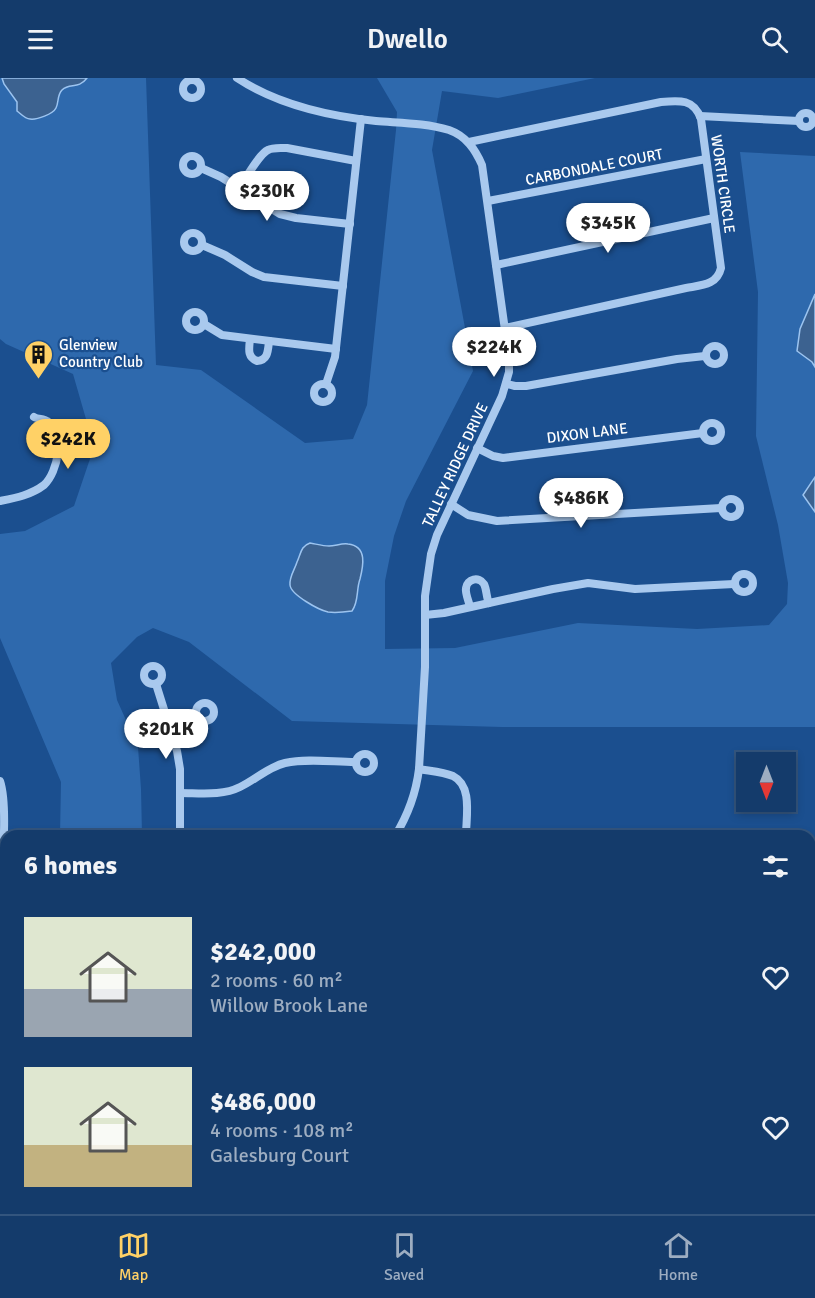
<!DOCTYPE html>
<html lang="en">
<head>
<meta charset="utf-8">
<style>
	body { margin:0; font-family:Signika,sans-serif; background:#1d4271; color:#f1f3f6; height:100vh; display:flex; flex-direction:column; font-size:22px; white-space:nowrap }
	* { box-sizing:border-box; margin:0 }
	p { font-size:20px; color:#9dadc1 }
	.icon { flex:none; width:33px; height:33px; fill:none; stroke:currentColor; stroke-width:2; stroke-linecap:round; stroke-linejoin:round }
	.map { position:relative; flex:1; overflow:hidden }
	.panel { position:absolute; left:0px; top:752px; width:816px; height:386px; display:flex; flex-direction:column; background:#143b6b; border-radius:18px 18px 0 0; box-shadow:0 3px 9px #0003,0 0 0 2px #33557e }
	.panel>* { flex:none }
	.needle { width:39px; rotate:180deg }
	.fabs { position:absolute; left:736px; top:674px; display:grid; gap:12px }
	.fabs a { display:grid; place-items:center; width:60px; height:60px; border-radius:0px; background:#143b6b; box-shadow:0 3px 9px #0003,0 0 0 2px #33557e; font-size:30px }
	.price { position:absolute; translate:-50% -51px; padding:0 14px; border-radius:21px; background:#fff; color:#222; font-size:20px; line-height:39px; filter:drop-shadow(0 2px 3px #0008) }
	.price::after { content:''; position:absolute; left:50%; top:36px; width:18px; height:14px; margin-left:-9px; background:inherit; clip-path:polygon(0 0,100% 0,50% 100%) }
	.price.selected { background:#ffd166; color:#111 }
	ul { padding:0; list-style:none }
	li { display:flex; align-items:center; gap:18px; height:150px; padding:0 24px }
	li span { display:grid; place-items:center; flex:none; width:168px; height:120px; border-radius:0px; color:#555 }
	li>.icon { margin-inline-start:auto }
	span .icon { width:72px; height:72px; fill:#fffc; stroke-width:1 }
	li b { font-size:26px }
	h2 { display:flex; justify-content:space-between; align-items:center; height:72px; padding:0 24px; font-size:26px }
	header { display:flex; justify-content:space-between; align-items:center; height:78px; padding:0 24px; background:#143b6b; font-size:27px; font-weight:600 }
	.tabs { display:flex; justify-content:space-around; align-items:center; height:84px; border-top:2px solid #33557e; background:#143b6b; font-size:16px; color:#9dadc1 }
	.tabs a { display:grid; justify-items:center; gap:3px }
	.tabs .selected { color:#ffd166 }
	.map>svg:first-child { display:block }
	.green { fill:#2e69ad }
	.water { fill:#3c6290; stroke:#9cc4f0; stroke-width:1.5 }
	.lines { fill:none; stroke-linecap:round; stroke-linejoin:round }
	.minor { stroke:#a9c9ee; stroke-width:8 }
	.labels { text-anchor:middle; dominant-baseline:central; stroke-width:4.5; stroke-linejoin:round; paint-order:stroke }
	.street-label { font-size:15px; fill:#fff; stroke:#1b4f8f }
	.poi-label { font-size:15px; fill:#fff; stroke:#1b4f8f; text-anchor:start }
</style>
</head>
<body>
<header><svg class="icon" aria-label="menu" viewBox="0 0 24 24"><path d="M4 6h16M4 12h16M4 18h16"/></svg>Dwello<svg class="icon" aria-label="search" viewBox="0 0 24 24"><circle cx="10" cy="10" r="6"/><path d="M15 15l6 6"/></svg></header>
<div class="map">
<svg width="815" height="1136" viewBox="0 0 815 1136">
	<rect width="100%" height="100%" fill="#1b4f8f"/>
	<g class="green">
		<path d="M 0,0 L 146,0 L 156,287 L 201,292 L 305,365 L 353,361 L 367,327 L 396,52 L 397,34 L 377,0 L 595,0 L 498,20 L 442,13 L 432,72 L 473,293 L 406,423 L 394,458 L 385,503 L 385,571 L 455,570 L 578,545 L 697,551 L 769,547 L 787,526 L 788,505 L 778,447 L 756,358 L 758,214 L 740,74 L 815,78 L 815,649 L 502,649 L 292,643 L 189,564 L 153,550 L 137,559 L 111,585 L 117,622 L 138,669 L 141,711 L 142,757 L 60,757 L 61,704 L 0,560 L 0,456 L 25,453 L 74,428 L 93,372 L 86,341 L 73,296 L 6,266 L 0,261 Z"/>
		<path d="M 6,869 L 6,1091 L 0,1096 L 0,873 Z"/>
		<path d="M 98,1131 L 228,1131 L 235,1136 L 103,1136 Z"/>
	</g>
	<g class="water">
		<path d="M 2,0 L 87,0 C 78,12 70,4 62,12 C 57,17 59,24 56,30 C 53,36 37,42 30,41 C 25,41 21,36 17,33 L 17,24 L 4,6 Z"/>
		<path d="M 815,216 L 815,289 L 812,284 L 797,273 L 800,251 Z"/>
		<path d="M 815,399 L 815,434 L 803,417 Z"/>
		<path d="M 310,465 C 316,466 323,468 329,468 C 335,468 342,465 348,466 C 368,468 363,489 360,501 C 356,512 359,524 352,533 C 345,534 335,535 328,534 C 319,532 291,517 290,507 C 289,499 295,491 297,484 C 301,475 301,468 310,465 Z"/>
	</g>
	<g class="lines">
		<g class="minor">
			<path d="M 237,0 C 278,27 327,38 376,43 C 400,45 426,45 449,52 C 466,58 475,71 482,87 L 509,281 L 509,294 L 502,318 L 437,457 L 431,476 L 425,518 L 425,589 L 419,691 C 416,715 408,737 395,758"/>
			<circle cx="192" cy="11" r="9"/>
			<circle cx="806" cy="42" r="7"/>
			<path d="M 700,38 L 799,43"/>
			<path d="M 469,64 L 661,24 C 680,22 694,21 701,41 L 721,190 C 717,207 702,207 686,210 L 505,250"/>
			<circle cx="192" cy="87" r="9"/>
			<path d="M 201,90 L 221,99 L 280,136 L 296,140 L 350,146"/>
			<path d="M 239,110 C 245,102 259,76 268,72 C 273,69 281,70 287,70 L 356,83"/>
			<path d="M 488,123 L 706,81"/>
			<circle cx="193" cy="164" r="9"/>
			<path d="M 202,167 L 225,177 L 252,194 L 264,199 L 343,208"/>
			<path d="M 496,187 L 714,140"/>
			<circle cx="195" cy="243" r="9"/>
			<path d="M 204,246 L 222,257 L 336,271"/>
			<path d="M 250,261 C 249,271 247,279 257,283 C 268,282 268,273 269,263"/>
			<circle cx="715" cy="277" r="9"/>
			<circle cx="323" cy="315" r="9"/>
			<path d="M 326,306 L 335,279 L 361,41"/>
			<path d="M 507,306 L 515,308 L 526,308 L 677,281 L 705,278"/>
			<circle cx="712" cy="354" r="9"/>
			<path d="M 477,370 L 493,378 L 503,380 L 703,355"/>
			<circle cx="731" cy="430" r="9"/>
			<path d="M 0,423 C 15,420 31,417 44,407 C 58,394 66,355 47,343 C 44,341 37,341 34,339"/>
			<path d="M 451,426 L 468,437 L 497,443 L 721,430"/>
			<circle cx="744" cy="505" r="9"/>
			<path d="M 470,529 C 469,523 465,516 466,510 C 467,501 479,498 484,506 C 487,512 486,519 489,525"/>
			<path d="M 425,537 L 444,535 L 553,511 L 588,505 L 635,511 L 734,506"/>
			<circle cx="153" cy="597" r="9"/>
			<path d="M 156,606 L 177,673 L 180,691 L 180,758"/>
			<circle cx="205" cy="634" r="9"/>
			<path d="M 168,645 L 196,637"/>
			<circle cx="365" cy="685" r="9"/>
			<path d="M 419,691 C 430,693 443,694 453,698 C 473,708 466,739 466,758"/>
			<path d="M 0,703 C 6,721 5,771 0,789"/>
			<path d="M 180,715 C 200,715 222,718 240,709 C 255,702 268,689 285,685 C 307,680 333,684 355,684"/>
			<path d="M 295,758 L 305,754 L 342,758"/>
			<path d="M 810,890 L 815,890"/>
			<path d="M 0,987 L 6,985"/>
			<path d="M 0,1001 L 6,997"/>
			<path d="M 810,1044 L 815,1042"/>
			<path d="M 810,1058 L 815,1060"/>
			<path d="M 47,1131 L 51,1136"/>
			<path d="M 305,1131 L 312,1136"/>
			<path d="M 506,1131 L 506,1136"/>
			<path d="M 0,1135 L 6,1130"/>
		</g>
	</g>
	<defs>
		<symbol id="building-pin" viewBox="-11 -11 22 30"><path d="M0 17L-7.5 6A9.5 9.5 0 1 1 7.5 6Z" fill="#ffd166" stroke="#1b4f8f"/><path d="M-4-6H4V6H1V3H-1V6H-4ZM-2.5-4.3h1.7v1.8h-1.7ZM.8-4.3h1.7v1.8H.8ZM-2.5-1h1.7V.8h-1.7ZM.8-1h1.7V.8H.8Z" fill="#111"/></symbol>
	</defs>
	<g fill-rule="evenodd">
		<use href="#building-pin" x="22" y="260" width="33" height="45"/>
	</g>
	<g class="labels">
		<g class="street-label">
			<text transform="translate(594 89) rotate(-11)">CARBONDALE COURT</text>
			<text transform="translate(723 106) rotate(82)">WORTH CIRCLE</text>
			<text transform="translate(587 355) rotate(-7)">DIXON LANE</text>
			<text transform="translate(455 387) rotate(-65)">TALLEY RIDGE DRIVE</text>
		</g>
		<g class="poi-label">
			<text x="59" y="267">Glenview<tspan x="59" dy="17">Country Club</tspan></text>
		</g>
	</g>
</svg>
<div class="fabs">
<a><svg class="needle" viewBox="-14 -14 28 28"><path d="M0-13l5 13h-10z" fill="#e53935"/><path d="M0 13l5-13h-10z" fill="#9dadc1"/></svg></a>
</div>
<b class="price" style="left:267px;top:144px">$230K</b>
<b class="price" style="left:608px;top:176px">$345K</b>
<b class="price" style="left:494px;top:300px">$224K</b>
<b class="price selected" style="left:68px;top:392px">$242K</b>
<b class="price" style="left:581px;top:451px">$486K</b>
<b class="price" style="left:166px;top:682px">$201K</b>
<section class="panel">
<h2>6 homes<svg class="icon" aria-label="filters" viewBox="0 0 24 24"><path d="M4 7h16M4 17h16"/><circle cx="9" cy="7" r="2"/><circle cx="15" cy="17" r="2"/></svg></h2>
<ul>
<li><span style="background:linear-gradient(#dfe7d0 60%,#9aa5b1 0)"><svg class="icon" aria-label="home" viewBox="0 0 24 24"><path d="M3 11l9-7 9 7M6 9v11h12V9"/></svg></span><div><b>$242,000</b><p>2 rooms · 60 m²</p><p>Willow Brook Lane</p></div><svg class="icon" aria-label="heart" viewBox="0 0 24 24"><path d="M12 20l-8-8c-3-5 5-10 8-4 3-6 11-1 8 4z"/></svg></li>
<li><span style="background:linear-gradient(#dfe7d0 65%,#c2b280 0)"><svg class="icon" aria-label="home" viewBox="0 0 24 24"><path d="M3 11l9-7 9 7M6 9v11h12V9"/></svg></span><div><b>$486,000</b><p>4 rooms · 108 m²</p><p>Galesburg Court</p></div><svg class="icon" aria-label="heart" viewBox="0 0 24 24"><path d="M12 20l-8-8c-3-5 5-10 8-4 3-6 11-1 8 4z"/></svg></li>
</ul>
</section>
</div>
<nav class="tabs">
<a class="selected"><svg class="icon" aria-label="map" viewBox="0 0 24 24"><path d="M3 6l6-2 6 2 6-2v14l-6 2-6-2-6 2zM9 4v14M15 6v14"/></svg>Map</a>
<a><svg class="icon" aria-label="saved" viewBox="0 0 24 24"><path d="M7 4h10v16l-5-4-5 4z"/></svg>Saved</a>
<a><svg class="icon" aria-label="home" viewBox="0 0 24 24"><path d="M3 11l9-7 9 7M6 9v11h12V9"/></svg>Home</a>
</nav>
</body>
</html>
